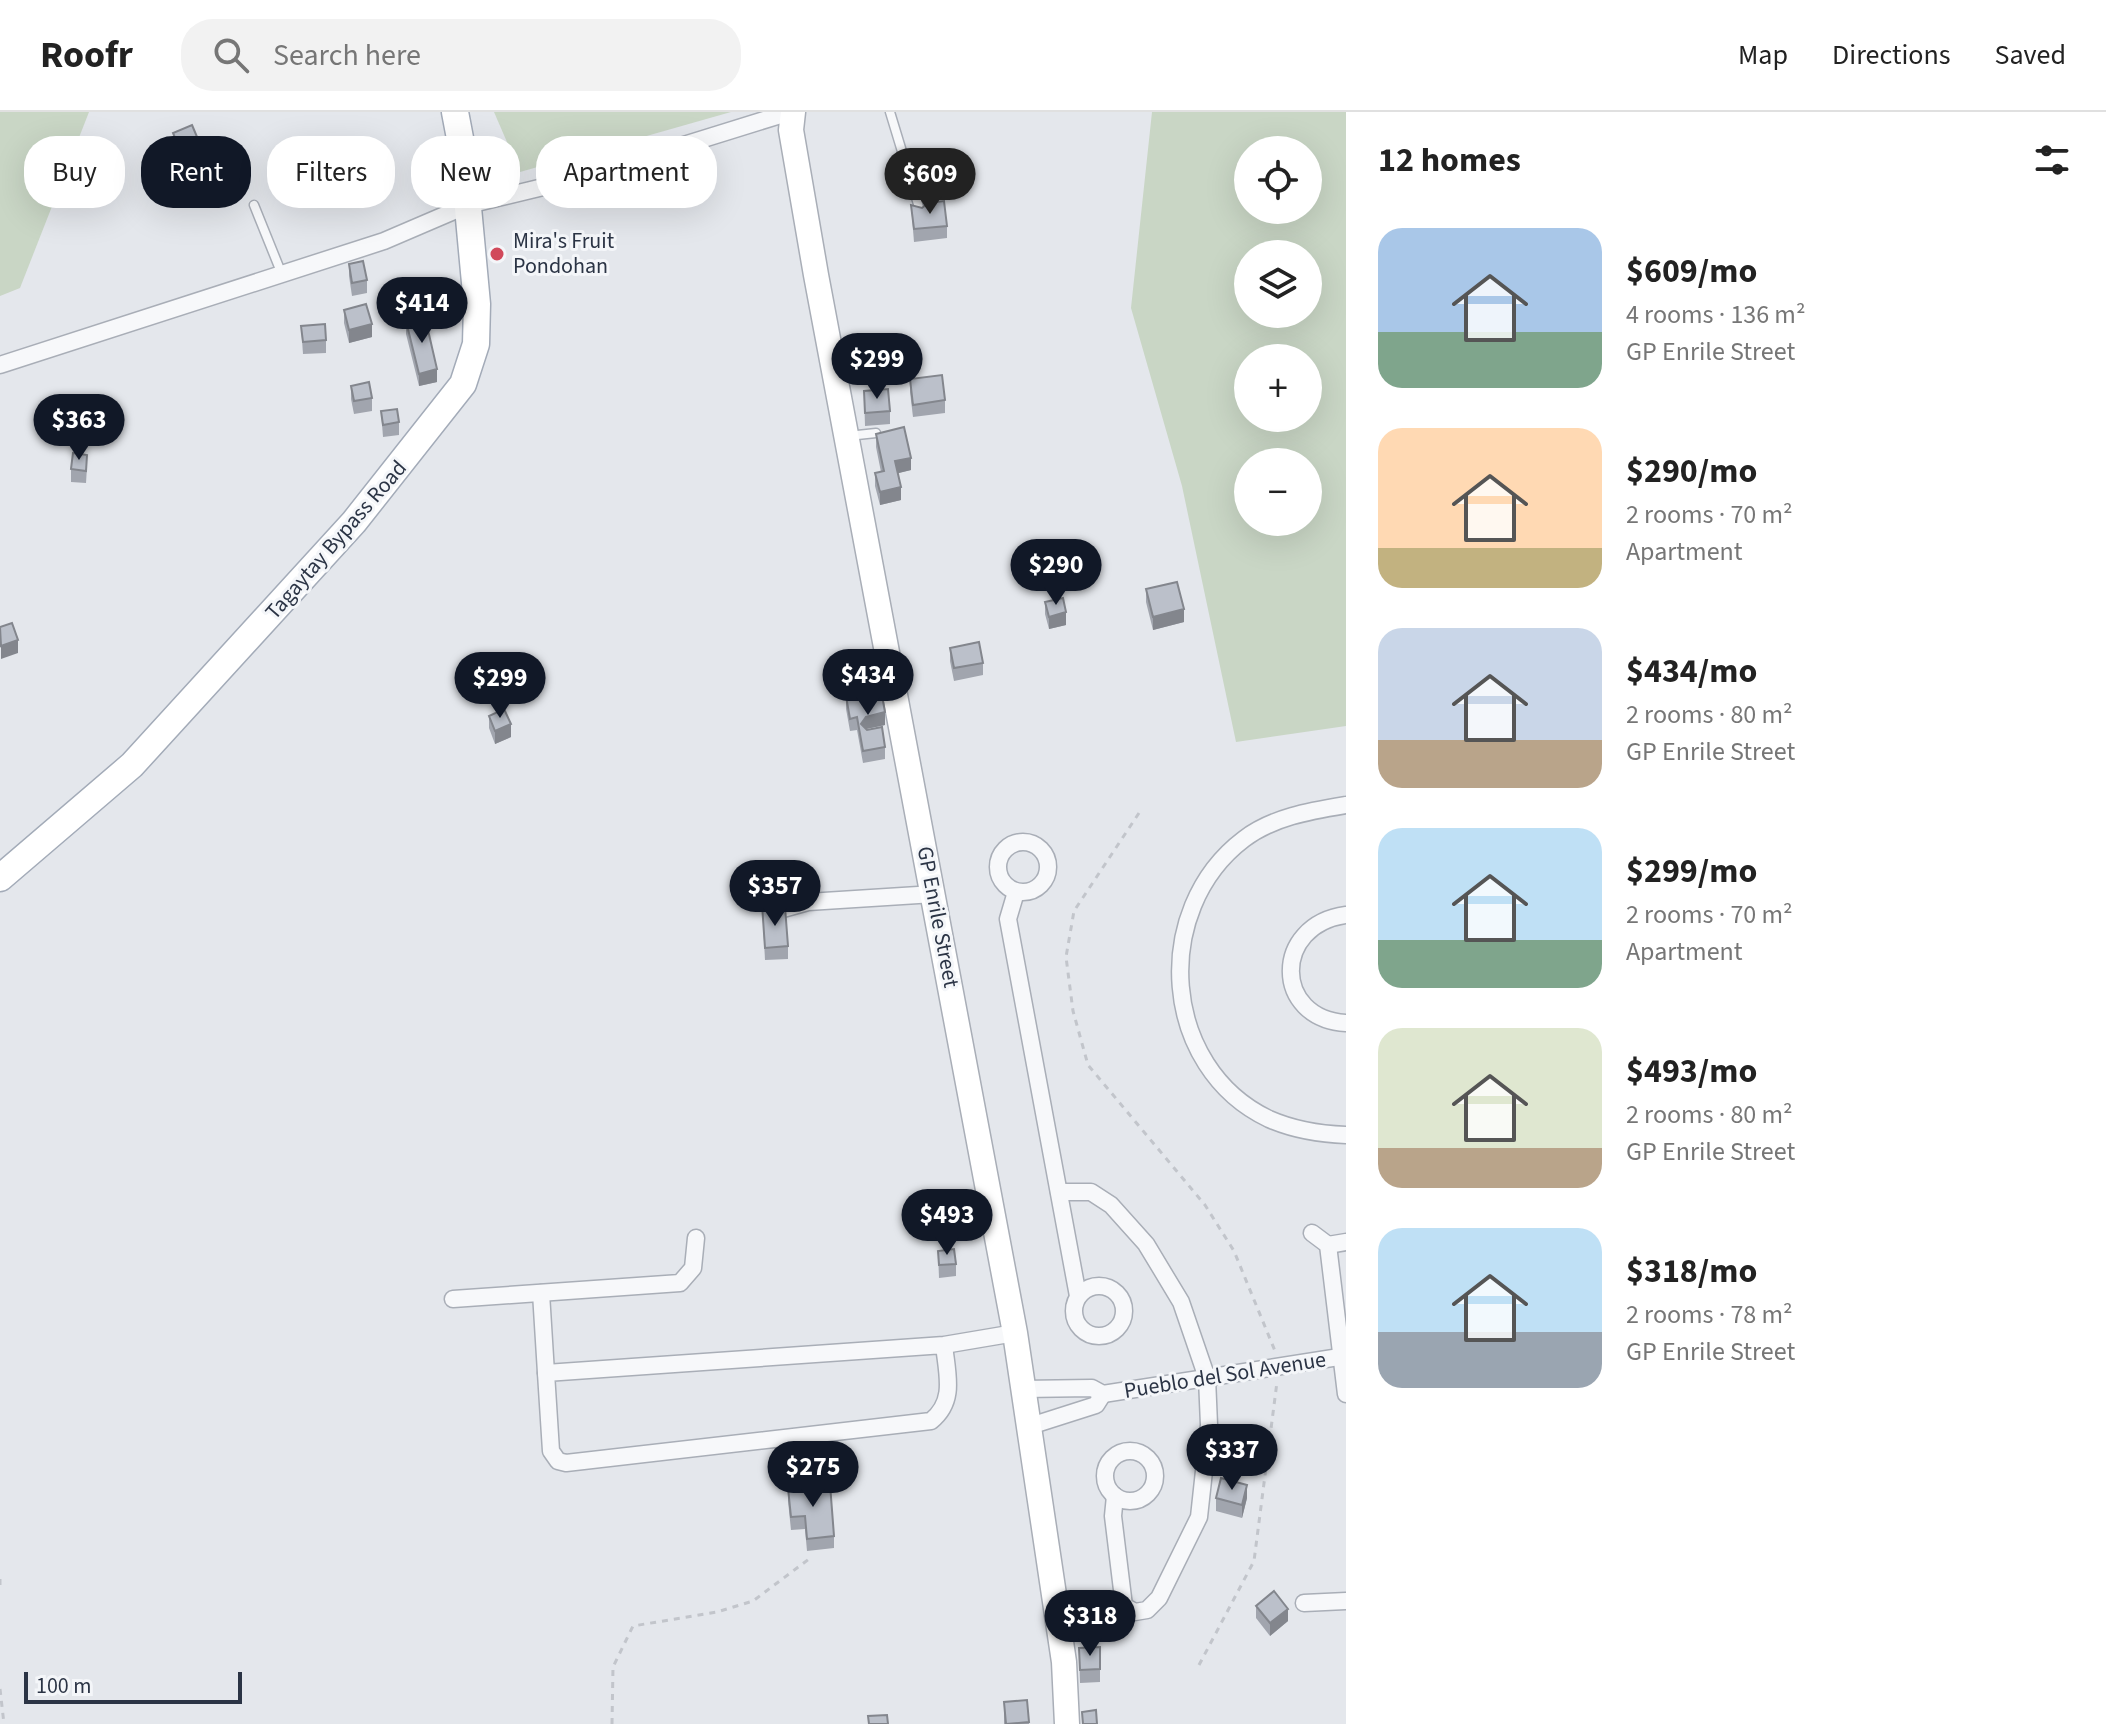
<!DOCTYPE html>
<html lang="en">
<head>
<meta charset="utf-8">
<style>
	body { margin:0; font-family:"Source Sans 3",sans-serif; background:#f2f2f2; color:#222; height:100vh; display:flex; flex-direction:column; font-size:30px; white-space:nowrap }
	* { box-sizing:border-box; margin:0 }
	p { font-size:26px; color:#767676 }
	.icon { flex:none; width:44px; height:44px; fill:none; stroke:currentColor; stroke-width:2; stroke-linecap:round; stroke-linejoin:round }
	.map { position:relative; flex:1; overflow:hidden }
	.drawer { display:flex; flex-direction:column; background:#fff; width:760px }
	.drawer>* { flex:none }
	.top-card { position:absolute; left:24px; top:24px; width:760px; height:72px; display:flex; gap:16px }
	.tools { position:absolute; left:1234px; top:24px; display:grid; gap:16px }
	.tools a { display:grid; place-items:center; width:88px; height:88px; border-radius:50%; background:#fff; box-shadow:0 8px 32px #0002; font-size:40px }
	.scale { position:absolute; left:24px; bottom:20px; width:218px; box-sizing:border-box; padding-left:8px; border:4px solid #2b3445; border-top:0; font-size:22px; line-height:28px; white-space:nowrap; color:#2b3445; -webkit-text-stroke:6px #f4f6f9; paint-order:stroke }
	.price { position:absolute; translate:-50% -68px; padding:0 18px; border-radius:28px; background:#111827; color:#fff; font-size:26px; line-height:52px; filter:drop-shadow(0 2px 4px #0008) }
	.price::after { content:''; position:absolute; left:50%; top:48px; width:24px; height:18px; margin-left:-12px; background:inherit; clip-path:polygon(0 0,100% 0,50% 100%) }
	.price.selected { background:#222; color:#fff }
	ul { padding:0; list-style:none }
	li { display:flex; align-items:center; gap:24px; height:200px; padding:0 32px }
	li span { display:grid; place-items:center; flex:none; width:224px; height:160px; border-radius:24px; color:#555 }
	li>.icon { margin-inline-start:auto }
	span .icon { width:96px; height:96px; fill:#fffc; stroke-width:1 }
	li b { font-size:34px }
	h2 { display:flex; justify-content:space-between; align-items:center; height:96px; padding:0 32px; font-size:34px }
	.chip { padding:0 28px; border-radius:32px; background:#fff; box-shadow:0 8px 32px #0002; font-size:28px; line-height:72px }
	.chip.selected { background:#111827; color:#fff }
	header { display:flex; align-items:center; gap:48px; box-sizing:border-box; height:112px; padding:0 40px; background:#fff; border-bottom:2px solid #e0e0e0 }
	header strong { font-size:38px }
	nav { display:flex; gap:44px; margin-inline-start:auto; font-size:28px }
	.search { width:560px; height:72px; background:#f2f2f2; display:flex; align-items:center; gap:20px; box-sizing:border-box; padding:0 28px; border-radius:32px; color:#767676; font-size:30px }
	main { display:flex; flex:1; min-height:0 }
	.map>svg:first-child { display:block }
	.green { fill:#c9d6c5; fill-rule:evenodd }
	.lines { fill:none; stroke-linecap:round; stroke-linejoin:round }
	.lane-casing { stroke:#a9aeb7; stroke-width:11 }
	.street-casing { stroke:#a9aeb7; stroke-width:19 }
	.secondary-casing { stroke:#a9aeb7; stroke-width:27 }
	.primary-casing { stroke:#a3abb8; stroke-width:29 }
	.path { stroke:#c2c5cb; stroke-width:3; stroke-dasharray:6 6; stroke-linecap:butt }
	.lane { stroke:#f7f8fa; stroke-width:8 }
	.street { stroke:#f7f8fa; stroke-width:16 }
	.secondary { stroke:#fff; stroke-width:24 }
	.primary { stroke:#fff; stroke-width:26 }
	.wall { fill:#a1a5ae }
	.shaded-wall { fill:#83868d }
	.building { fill:#bbc0ca; stroke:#83868d; stroke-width:2 }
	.poi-dot { fill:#d1495b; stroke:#f4f6f9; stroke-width:3 }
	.labels { text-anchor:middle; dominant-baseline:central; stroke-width:6; stroke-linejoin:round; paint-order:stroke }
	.poi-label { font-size:22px; fill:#2b3445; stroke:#f4f6f9; text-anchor:start }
	.street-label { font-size:22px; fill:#2b3445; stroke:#f4f6f9 }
</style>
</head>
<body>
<header>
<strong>Roofr</strong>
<div class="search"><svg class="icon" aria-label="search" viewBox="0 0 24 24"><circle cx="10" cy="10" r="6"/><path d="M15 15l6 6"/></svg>Search here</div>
<nav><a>Map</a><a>Directions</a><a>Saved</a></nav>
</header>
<main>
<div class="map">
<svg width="1346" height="1612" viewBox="0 0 1346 1612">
	<rect width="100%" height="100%" fill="#e4e7ec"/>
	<g class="green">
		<path d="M 0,0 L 89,0 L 20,176 L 0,184 Z"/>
		<path d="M 494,0 L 731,0 L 520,60 Z"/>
		<path d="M 1152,0 L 1346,0 L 1346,614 L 1236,630 L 1182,374 L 1131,196 ZM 1308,38 L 1308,98 L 1248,98 L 1248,38 ZM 1308,142 L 1308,202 L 1248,202 L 1248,142 ZM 1248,246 L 1308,246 L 1308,306 L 1248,306 ZM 1248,350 L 1308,350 L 1308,410 L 1248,410 Z"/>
	</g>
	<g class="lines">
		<defs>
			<g id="lane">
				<path d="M 890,0 L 921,102"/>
				<path d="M 254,93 L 281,160"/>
				<path d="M 848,324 L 876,321"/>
			</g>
			<g id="street">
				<path d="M 0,253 L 384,129 L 468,93 L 568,69 L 790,0"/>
				<path d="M 1346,693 C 1310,699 1273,705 1244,727 C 1150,798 1161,956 1269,1007 C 1294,1018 1319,1022 1346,1023"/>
				<circle cx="1023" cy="755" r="25"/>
				<path d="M 1016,780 L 1008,807 L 1078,1184"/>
				<path d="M 772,800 L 808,790 L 934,782"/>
				<path d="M 1346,803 C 1272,813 1273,907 1346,911"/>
				<path d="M 1059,1080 L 1091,1080 L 1111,1093 L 1146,1132 L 1181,1190 L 1207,1266 L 1209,1313 L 1199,1405 L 1159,1486 L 1147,1498 L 1135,1500 L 1124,1494 L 1113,1404 L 1115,1384"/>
				<path d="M 1312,1121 L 1328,1133 L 1346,1282"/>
				<path d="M 1328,1133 L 1346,1130"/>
				<circle cx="1099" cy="1199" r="25"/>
				<path d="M 541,1181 L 546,1261"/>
				<path d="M 453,1187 L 680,1171 L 693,1156 L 696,1126"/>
				<path d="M 944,1233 C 947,1262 956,1289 931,1309 L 566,1351 L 558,1349 L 551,1339 L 546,1261 L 944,1233 L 1015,1221"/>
				<path d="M 1022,1277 L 1092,1276 L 1103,1282 L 1346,1244"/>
				<path d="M 1027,1315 L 1096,1293 L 1103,1282"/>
				<circle cx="1130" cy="1364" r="25"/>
				<path d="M 1304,1491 L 1346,1489"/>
			</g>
			<path id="secondary" d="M 793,0 L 791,18 L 816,163 L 1015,1221 L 1064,1550 L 1067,1612"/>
			<path id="primary" d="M 0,766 L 132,653 L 354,410 L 463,272 L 476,232 L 477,192 L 463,42 L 455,0"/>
		</defs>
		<use href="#lane" class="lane-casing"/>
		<use href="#street" class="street-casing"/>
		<use href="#secondary" class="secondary-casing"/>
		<use href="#primary" class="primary-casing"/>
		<g class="path">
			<path d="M 1139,701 L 1074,799 L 1066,845 L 1073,899 L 1088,953 L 1205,1093 L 1234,1139 L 1275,1239"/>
			<path d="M 0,1467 L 0,1477"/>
			<path d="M 1199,1553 L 1254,1449 L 1277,1270"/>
			<path d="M 0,1577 L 4,1612"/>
			<path d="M 612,1612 L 613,1555 L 633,1514 L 717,1500 L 753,1489 L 809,1447"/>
		</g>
		<use href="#lane" class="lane"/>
		<use href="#street" class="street"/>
		<use href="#secondary" class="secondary"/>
		<use href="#primary" class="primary"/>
	</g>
	<g class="wall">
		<path d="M 173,21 L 200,45 L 182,52 L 187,77 L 163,87 L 153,66 L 153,53 L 177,44 L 173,34 Z"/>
		<path d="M 911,93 L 922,96 L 947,114 L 947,126 L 914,130 Z"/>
		<path d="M 349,152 L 367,168 L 367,181 L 352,184 L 349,164 Z"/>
		<path d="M 344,198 L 372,225 L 349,231 L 344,211 Z"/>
		<path d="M 406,209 L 437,270 L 419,274 L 406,222 Z"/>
		<path d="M 301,214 L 326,228 L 326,241 L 303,242 Z"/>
		<path d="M 910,267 L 945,288 L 945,301 L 913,305 L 910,280 Z"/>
		<path d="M 351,274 L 372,286 L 372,299 L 354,302 L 351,287 Z"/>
		<path d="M 864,279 L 890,299 L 890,312 L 865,314 Z"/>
		<path d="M 381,299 L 399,310 L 399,323 L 383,325 Z"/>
		<path d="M 876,322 L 911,358 L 898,361 L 901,388 L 880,393 L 875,374 L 875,361 L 881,360 L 876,335 Z"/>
		<path d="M 87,355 L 86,371 L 71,370 L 71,357 Z"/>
		<path d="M 1146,477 L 1184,510 L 1153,518 L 1146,490 Z"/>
		<path d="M 1045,490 L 1066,513 L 1049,517 L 1045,502 Z"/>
		<path d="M 950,536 L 983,551 L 983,563 L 954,569 L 950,549 Z"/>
		<path d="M 846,584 L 885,613 L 866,617 L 885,635 L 885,647 L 863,651 L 857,618 L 850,619 L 846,597 Z"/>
		<path d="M 489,604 L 511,625 L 495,632 L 489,616 Z"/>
		<path d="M 762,792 L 788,834 L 788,847 L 765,848 Z"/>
		<path d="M 938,1139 L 956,1152 L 956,1164 L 939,1166 Z"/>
		<path d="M 788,1376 L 834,1424 L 834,1436 L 807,1439 L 805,1417 L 791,1418 L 788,1389 Z"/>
		<path d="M 1216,1386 L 1247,1386 L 1242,1406 L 1216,1399 Z"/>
		<path d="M 1256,1494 L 1288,1509 L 1270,1524 L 1256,1506 Z"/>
		<path d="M 1079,1536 L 1100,1557 L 1100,1570 L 1080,1571 Z"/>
		<path d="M 1027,1588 L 1029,1612 L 1004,1612 L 1004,1590 Z"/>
	</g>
	<g class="shaded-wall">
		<path d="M 200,32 L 200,45 L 181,53 L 181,40 Z"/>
		<path d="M 187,65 L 187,77 L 163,87 L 163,75 Z"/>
		<path d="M 372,212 L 372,225 L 349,231 L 349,218 Z"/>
		<path d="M 437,257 L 437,270 L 419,274 L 419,262 Z"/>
		<path d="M 911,346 L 911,358 L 895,362 L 895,349 Z"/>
		<path d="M 901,375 L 901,388 L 880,393 L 880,380 Z"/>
		<path d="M 1184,497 L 1184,510 L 1153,518 L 1153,505 Z"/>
		<path d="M 1066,500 L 1066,513 L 1049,517 L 1049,505 Z"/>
		<path d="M 18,528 L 18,541 L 1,547 L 1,534 Z"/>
		<path d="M 885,600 L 885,613 L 866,617 L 861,612 L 866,605 Z"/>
		<path d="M 511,612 L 511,625 L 495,632 L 495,619 Z"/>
		<path d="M 1247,1373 L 1247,1386 L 1242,1406 L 1242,1393 Z"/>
		<path d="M 1288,1497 L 1288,1509 L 1270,1524 L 1270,1511 Z"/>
	</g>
	<g class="building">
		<path d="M 192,13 L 200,32 L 181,40 L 173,21 Z"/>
		<path d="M 179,43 L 187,65 L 163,75 L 153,53 Z"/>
		<path d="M 944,89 L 947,114 L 914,117 L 911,93 L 922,96 L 928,91 Z"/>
		<path d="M 363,149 L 367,168 L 352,171 L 349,152 Z"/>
		<path d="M 366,192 L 372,212 L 349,218 L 344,198 Z"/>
		<path d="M 425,205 L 437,257 L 419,262 L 406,209 Z"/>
		<path d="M 325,212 L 326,228 L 303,230 L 301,214 Z"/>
		<path d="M 942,263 L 945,288 L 913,293 L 910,267 Z"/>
		<path d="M 369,270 L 372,286 L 354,289 L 351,274 Z"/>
		<path d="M 888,277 L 890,299 L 865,301 L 864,279 Z"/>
		<path d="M 397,297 L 399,310 L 383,313 L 381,299 Z"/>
		<path d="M 904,315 L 911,346 L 895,349 L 901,375 L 880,380 L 875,361 L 884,359 L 876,322 Z"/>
		<path d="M 73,341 L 87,343 L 86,359 L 71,357 Z"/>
		<path d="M 1177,470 L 1184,497 L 1153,505 L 1146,477 Z"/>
		<path d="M 1063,486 L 1066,500 L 1049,505 L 1045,490 Z"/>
		<path d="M 12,511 L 18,528 L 1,534 L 0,515 Z"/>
		<path d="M 979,530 L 983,551 L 954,556 L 950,536 Z"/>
		<path d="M 881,578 L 885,600 L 866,605 L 861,612 L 867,618 L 882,615 L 885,635 L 863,639 L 857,605 L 850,607 L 846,584 Z"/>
		<path d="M 504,597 L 511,612 L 495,619 L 489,604 Z"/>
		<path d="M 762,792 L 770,798 L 785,795 L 788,834 L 765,836 Z"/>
		<path d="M 954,1137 L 956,1152 L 939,1153 L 938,1139 Z"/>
		<path d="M 1221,1366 L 1247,1373 L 1242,1393 L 1216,1386 Z"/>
		<path d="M 830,1372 L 834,1424 L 807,1427 L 805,1404 L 791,1405 L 788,1376 Z"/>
		<path d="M 1274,1479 L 1288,1497 L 1270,1511 L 1256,1494 Z"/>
		<path d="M 1100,1535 L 1100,1557 L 1080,1558 L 1079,1536 Z"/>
		<path d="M 1027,1588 L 1029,1610 L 1006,1612 L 1004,1590 Z"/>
		<path d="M 1096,1598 L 1097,1612 L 1083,1612 L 1082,1600 Z"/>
		<path d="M 887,1603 L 888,1612 L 869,1612 L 868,1604 Z"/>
	</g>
	<circle class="poi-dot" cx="497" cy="142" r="8"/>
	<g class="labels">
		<g class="poi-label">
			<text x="513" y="129">Mira's Fruit<tspan x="513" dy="25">Pondohan</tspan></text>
		</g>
		<g class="street-label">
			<text transform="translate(336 428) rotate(-49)">Tagaytay Bypass Road</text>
			<text transform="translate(938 805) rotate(79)">GP Enrile Street</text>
			<text transform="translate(1225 1263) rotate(-9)">Pueblo del Sol Avenue</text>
		</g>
	</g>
</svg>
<div class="tools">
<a><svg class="icon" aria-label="locate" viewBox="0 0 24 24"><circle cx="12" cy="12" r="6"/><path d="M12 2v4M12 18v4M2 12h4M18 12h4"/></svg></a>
<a><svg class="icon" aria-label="layers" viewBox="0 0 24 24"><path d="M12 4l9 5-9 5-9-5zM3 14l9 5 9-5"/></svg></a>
<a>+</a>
<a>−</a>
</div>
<div class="scale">100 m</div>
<b class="price selected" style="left:930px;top:104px">$609</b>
<b class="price" style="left:422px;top:233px">$414</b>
<b class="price" style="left:877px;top:289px">$299</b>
<b class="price" style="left:79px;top:350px">$363</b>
<b class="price" style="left:1056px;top:495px">$290</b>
<b class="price" style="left:868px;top:605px">$434</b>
<b class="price" style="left:500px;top:608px">$299</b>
<b class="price" style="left:775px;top:816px">$357</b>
<b class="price" style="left:947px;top:1145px">$493</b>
<b class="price" style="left:1232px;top:1380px">$337</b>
<b class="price" style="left:813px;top:1397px">$275</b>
<b class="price" style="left:1090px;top:1546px">$318</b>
<div class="top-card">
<a class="chip">Buy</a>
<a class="chip selected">Rent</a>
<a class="chip">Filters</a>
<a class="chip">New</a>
<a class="chip">Apartment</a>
</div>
</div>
<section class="drawer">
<h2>12 homes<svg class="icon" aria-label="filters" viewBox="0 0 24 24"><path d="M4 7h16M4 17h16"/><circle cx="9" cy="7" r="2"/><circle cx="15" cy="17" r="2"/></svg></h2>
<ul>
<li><span style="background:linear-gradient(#a9c7e8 65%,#7fa58c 0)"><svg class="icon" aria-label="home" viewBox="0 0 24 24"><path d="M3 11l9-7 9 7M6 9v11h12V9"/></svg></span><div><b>$609/mo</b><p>4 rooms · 136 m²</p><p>GP Enrile Street</p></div></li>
<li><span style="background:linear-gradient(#ffd9b3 75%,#c2b280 0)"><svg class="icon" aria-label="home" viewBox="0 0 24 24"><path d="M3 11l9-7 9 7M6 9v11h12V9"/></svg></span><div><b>$290/mo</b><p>2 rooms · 70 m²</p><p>Apartment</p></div></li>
<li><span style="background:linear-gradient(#c9d6e8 70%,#b9a48a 0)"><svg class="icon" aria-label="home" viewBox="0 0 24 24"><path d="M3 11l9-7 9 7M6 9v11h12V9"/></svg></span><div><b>$434/mo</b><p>2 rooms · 80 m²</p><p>GP Enrile Street</p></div></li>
<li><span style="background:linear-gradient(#bfe0f5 70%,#7fa58c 0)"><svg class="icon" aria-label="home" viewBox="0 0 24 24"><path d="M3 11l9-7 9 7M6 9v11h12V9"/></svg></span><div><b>$299/mo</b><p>2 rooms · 70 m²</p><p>Apartment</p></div></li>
<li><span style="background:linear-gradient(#dfe7d0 75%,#b9a48a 0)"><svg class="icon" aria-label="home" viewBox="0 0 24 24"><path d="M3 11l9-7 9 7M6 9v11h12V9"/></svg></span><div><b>$493/mo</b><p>2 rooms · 80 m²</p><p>GP Enrile Street</p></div></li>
<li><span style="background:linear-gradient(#bfe0f5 65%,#9aa5b1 0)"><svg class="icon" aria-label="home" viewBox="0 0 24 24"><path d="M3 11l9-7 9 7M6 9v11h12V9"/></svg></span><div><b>$318/mo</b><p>2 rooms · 78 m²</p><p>GP Enrile Street</p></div></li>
</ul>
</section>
</main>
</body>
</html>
